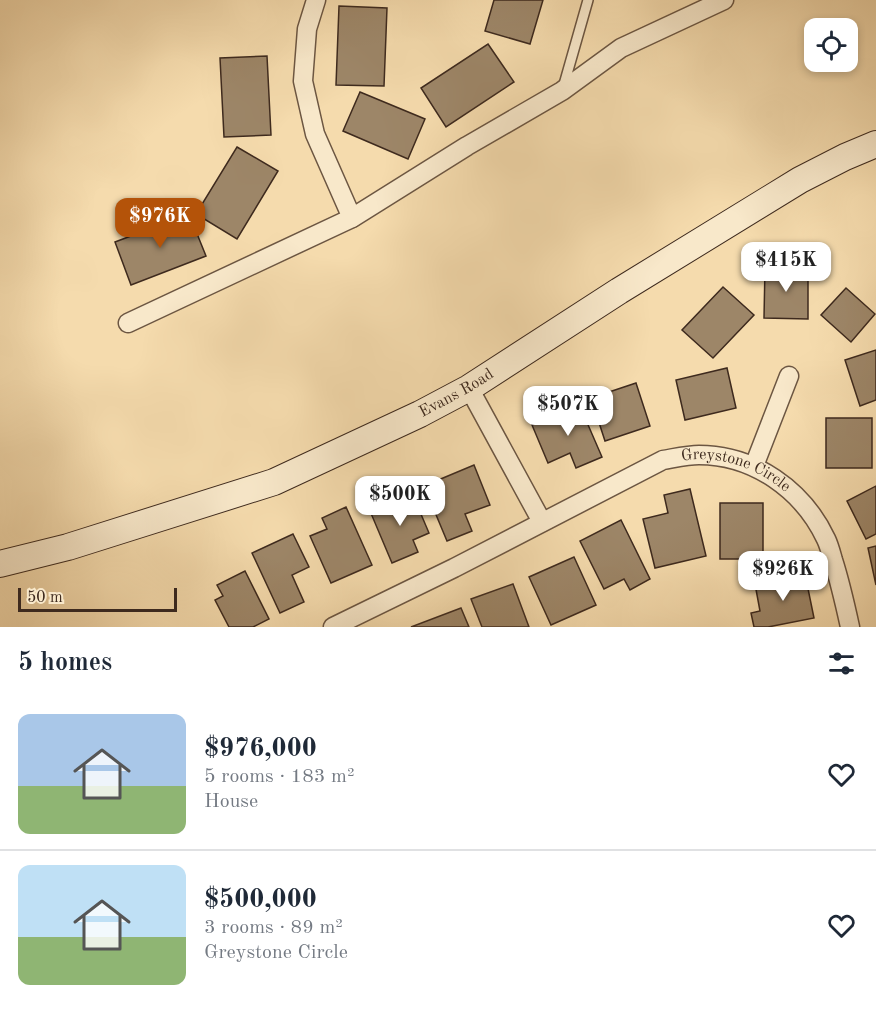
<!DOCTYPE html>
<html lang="en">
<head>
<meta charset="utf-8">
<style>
	body { margin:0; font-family:"Old Standard TT",serif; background:#f2f2f3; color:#1f2937; height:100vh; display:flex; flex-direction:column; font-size:22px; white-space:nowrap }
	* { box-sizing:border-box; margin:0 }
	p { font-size:20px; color:#747a83 }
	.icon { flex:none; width:33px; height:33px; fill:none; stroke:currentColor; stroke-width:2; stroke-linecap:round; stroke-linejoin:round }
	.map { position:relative; height:627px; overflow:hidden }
	.drawer { display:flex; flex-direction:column; background:#fff; flex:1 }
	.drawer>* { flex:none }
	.controls { position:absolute; left:804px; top:18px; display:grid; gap:12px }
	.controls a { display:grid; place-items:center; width:54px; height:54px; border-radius:12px; background:#fff; box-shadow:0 3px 9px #0003; font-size:30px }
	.scale { position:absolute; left:18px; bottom:15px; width:159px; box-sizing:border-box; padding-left:6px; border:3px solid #3e2a1e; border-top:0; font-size:16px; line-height:21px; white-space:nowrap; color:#3e2a1e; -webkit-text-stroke:4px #f8e8ca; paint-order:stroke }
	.price { position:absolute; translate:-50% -51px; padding:0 14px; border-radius:12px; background:#fff; color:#222; font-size:20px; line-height:39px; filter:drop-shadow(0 2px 3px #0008) }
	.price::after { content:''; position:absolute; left:50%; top:36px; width:18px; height:14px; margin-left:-9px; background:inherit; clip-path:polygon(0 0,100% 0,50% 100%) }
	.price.active { background:#b45309; color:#fff }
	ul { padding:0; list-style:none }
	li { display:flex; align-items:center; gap:18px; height:150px; padding:0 18px }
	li+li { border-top:2px solid #e0e1e3 }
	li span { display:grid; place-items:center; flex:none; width:168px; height:120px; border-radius:12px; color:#555 }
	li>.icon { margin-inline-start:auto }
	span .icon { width:72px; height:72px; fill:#fffc; stroke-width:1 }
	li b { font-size:26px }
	h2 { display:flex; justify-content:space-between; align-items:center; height:72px; padding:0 18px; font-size:26px }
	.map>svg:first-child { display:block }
	.building { fill:#9d8668; stroke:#3e2a1e; stroke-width:1.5 }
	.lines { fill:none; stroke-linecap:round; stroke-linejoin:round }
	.lane-casing { stroke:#6c5642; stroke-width:12 }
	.street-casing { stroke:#6c5642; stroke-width:21 }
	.secondary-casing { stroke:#3e2a1e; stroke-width:28 }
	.lane { stroke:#f8e8ca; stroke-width:9 }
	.street { stroke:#f8e8ca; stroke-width:18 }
	.secondary { stroke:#f8e8ca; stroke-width:26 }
	.labels { text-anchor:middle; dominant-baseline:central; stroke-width:4.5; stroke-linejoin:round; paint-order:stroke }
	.street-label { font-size:16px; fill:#3e2a1e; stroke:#f8e8ca }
</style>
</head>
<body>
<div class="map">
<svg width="876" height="627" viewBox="0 0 876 627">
	<rect width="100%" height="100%" fill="#f5dbad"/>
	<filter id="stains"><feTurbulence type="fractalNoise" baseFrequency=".00333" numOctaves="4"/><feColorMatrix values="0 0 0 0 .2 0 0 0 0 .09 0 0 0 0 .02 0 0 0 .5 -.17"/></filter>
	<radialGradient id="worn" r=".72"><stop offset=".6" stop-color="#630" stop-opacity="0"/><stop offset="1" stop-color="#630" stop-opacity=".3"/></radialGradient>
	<g class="building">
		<path d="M 494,0 L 543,0 L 530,44 L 485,31 Z"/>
		<path d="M 339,6 L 387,8 L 384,86 L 336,85 Z"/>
		<path d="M 488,44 L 514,82 L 446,127 L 421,88 Z"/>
		<path d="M 267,56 L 271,135 L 224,137 L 220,58 Z"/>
		<path d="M 360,92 L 425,119 L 408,159 L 343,131 Z"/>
		<path d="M 237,147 L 278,171 L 237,239 L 196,214 Z"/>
		<path d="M 189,214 L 206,256 L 131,285 L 115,242 Z"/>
		<path d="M 765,267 L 808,267 L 808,319 L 764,318 Z"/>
		<path d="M 723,287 L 754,315 L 713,358 L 682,330 Z"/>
		<path d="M 846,288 L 875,314 L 851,342 L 821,315 Z"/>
		<path d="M 876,350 L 876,400 L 860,406 L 845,360 Z"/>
		<path d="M 727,368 L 736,408 L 685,420 L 676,380 Z"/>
		<path d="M 636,383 L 650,426 L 605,441 L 591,398 Z"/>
		<path d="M 579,404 L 602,457 L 576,468 L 570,453 L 548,463 L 532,425 Z"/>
		<rect x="826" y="418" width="46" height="50"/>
		<path d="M 474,465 L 490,505 L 465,514 L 472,531 L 447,541 L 424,486 Z"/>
		<path d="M 876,486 L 876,534 L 866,539 L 847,501 Z"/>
		<path d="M 690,489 L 706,556 L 655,568 L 643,519 L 668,513 L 664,495 Z"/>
		<path d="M 412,493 L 429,533 L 413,540 L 418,552 L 392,563 L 370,511 Z"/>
		<rect x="720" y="503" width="43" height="56"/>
		<path d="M 346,507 L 372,565 L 331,583 L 310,536 L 327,529 L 322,518 Z"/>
		<path d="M 621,520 L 650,579 L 630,590 L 624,579 L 604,589 L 580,541 Z"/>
		<path d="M 293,534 L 309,567 L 292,575 L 304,602 L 280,613 L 252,553 Z"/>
		<path d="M 876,546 L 876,585 L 868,548 Z"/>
		<path d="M 574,557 L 596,605 L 551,625 L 529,577 Z"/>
		<path d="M 245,571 L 269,619 L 253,627 L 229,627 L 215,600 L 223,596 L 217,585 Z"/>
		<path d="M 805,574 L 814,618 L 768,627 L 754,627 L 751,613 L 760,611 L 755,584 Z"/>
		<path d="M 513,584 L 529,627 L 482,627 L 471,599 Z"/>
		<path d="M 461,608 L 469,627 L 411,627 Z"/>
	</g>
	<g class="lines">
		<defs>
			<path id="lane" d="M 563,88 L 588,0"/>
			<g id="street">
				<path d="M 316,0 L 307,29 L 303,81 L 315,134 L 352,218"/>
				<path d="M 128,323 L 352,218 L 467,146 L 562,91 L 621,48 L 724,0"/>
				<path d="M 469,388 L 542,522"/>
				<path d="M 754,466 L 789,376"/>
				<path id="s1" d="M 333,627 L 454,568 L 663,460 C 675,458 688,455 699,455 C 754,455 803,490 826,539 C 829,545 831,553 833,560 C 840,582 845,604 850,627"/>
			</g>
			<g id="secondary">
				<path id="s2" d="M 0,564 L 68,547 L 274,482 L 420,414 L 469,388 L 619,291 L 800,180 L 845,157 L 876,144"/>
			</g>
		</defs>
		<use href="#lane" class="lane-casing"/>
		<use href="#street" class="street-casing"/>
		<use href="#secondary" class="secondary-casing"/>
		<use href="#lane" class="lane"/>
		<use href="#street" class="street"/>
		<use href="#secondary" class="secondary"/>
	</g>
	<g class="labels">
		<g class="street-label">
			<text stroke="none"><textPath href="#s2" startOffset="489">Evans Road</textPath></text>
			<text stroke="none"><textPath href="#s1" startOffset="446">Greystone Circle</textPath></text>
		</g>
	</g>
	<rect width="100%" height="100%" filter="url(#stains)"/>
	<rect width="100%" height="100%" fill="url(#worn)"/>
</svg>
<div class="controls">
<a><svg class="icon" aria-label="locate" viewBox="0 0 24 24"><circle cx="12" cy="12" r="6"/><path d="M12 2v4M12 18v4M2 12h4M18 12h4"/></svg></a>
</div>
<div class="scale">50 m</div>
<b class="price active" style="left:160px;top:249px">$976K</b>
<b class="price" style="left:786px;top:293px">$415K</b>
<b class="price" style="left:568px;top:437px">$507K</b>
<b class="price" style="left:400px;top:527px">$500K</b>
<b class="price" style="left:783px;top:602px">$926K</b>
</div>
<section class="drawer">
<h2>5 homes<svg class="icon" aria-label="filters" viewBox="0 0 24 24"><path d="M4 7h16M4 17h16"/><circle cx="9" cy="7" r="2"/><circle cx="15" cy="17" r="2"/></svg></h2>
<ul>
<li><span style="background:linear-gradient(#a9c7e8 60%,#8fb573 0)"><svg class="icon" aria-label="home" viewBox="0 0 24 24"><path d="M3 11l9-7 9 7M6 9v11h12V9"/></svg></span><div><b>$976,000</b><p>5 rooms · 183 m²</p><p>House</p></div><svg class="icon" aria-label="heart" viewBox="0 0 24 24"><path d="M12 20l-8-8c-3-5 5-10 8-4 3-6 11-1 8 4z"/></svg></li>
<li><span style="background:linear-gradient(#bfe0f5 60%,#8fb573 0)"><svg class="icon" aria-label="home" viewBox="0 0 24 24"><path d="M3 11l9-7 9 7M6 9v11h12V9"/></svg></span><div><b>$500,000</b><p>3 rooms · 89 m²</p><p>Greystone Circle</p></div><svg class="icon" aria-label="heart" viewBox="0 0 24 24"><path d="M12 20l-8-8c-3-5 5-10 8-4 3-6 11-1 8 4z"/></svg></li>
</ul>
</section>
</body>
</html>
